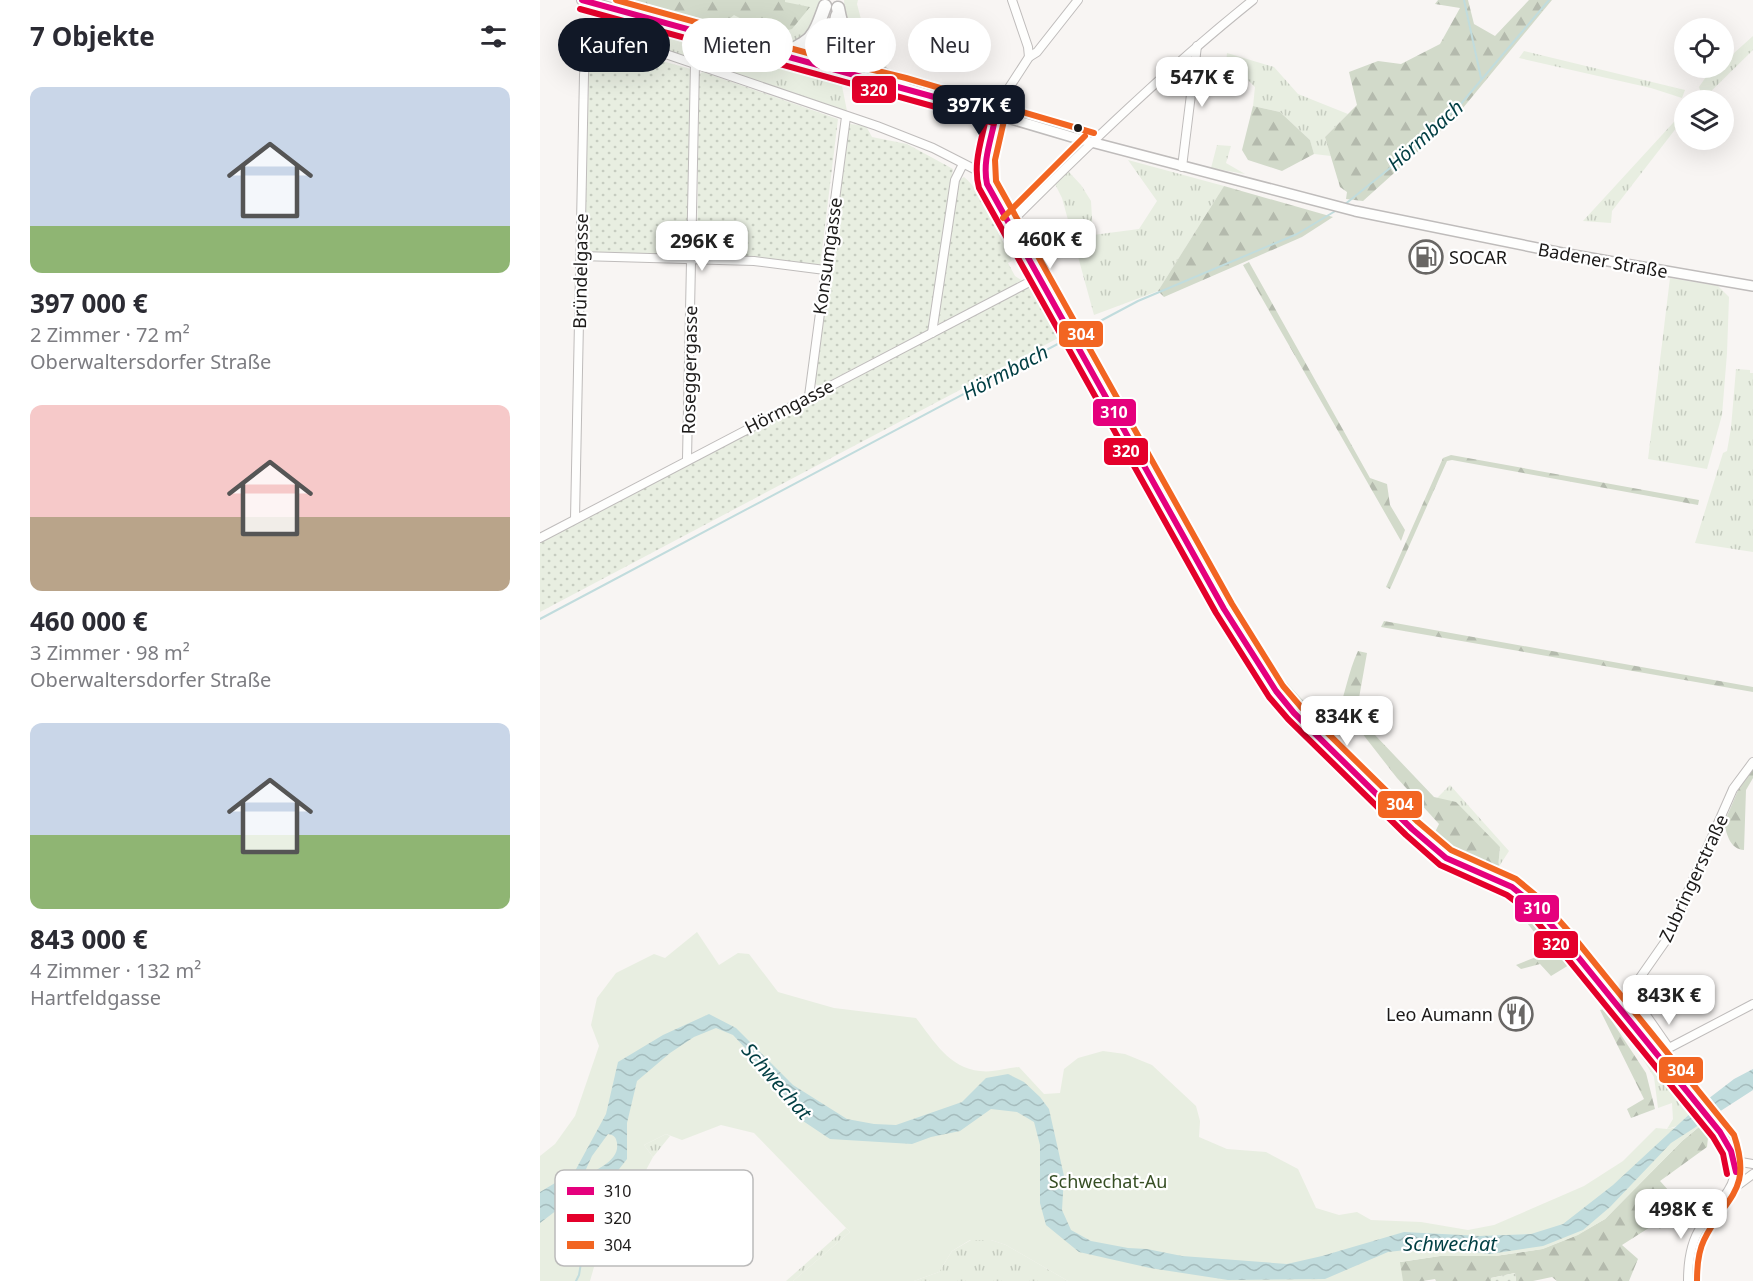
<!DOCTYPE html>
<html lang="de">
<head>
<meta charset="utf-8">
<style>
	body { margin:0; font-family:"Noto Sans",sans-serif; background:#f2f2f3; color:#2b2b33; height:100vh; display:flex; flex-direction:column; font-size:22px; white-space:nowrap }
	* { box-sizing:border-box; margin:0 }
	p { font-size:20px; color:#7c7c81 }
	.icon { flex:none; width:33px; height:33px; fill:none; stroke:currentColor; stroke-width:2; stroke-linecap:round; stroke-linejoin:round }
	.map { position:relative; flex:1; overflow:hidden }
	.sheet { display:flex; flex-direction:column; background:#fff; width:540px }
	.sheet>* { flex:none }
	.guide { position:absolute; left:18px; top:18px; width:570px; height:54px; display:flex; gap:12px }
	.fabs { position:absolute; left:1134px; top:18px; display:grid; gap:12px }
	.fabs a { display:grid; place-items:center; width:60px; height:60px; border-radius:50%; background:#fff; box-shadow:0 6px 24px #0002; font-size:30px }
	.price { position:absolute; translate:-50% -51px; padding:0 14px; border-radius:12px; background:#fff; color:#222; font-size:20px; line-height:39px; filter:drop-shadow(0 2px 3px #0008) }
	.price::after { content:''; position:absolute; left:50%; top:36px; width:18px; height:14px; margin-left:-9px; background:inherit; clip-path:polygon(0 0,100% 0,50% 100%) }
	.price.active { background:#111827; color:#fff }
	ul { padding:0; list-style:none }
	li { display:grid; align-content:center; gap:12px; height:318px; padding:0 30px }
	li span { display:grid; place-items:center; height:186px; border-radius:12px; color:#555 }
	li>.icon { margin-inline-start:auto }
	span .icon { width:108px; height:108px; fill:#fffc; stroke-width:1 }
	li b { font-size:26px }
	h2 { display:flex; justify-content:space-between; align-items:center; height:72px; padding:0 30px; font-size:26px }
	.pill { padding:0 21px; border-radius:27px; background:#fff; box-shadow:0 6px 24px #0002; font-size:21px; line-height:54px }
	.pill.active { background:#111827; color:#fff }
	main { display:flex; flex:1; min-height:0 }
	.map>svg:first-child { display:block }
	.grass { fill:url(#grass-tufts) }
	.forest { fill:url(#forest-firs) }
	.park { fill:#e8eee1 }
	.garden { fill:url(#garden-dots) }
	.water { fill:url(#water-waves); fill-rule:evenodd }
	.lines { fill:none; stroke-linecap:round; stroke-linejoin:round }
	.stream { stroke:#c1dcdd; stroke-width:2 }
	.minor-casing { stroke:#bfbcbb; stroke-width:10 }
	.major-casing { stroke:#bfbcbb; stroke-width:12 }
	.highway-casing { stroke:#bfbcbb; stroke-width:15 }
	.minor { stroke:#fefefd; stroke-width:8 }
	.major { stroke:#fefefd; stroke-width:9 }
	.highway { stroke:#fefefd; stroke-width:12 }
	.bus-1-casing { stroke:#fff; stroke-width:10 }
	.bus-2-casing { stroke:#fff; stroke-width:10 }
	.bus-3-casing { stroke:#fff; stroke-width:10 }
	.bus-1 { stroke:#e5007d; stroke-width:6 }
	.bus-2 { stroke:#e4002b; stroke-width:6 }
	.bus-3 { stroke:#f26522; stroke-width:6 }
	.bus-dot { fill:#1c1a19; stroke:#fff; stroke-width:2 }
	.labels { text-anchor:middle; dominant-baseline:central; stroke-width:4.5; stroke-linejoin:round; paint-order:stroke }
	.street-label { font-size:18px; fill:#1c1a19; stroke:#fff }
	.poi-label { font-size:18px; fill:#1c1a19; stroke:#fff; text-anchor:start }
	.park-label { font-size:18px; fill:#364e24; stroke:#fff }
	.water-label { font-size:20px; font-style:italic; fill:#003e43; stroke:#fff }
	.key { fill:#fff; stroke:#bbbaba; stroke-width:1.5 }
	.key-label { font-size:16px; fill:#1c1a19 }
	.line-badge { stroke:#fff; stroke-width:2 }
	.badge-label { font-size:16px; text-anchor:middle; font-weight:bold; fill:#fff }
</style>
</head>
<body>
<main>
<section class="sheet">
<h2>7 Objekte<svg class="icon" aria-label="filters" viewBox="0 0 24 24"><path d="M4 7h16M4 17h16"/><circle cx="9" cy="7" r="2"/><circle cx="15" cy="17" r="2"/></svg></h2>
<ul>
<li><span style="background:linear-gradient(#c9d6e8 75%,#8fb573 0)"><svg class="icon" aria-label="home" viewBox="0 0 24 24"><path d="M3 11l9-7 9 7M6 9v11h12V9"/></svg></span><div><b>397 000 €</b><p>2 Zimmer · 72 m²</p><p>Oberwaltersdorfer Straße</p></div></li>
<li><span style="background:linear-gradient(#f6c9c9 60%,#b9a48a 0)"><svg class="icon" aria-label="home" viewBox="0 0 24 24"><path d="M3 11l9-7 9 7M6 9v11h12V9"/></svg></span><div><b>460 000 €</b><p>3 Zimmer · 98 m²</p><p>Oberwaltersdorfer Straße</p></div></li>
<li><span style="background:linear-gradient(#c9d6e8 60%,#8fb573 0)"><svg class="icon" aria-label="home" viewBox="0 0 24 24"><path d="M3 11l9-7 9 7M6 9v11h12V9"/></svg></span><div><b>843 000 €</b><p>4 Zimmer · 132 m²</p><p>Hartfeldgasse</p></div></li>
</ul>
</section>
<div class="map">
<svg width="1213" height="1281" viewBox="0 0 1213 1281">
	<defs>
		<pattern id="grass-tufts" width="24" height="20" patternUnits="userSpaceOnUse" patternTransform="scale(1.5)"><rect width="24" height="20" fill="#e8eee1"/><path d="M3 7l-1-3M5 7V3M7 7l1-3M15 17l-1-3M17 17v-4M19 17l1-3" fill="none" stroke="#c6ccc0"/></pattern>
		<pattern id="forest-firs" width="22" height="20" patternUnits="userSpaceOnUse" patternTransform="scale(1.5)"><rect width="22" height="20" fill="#d2daca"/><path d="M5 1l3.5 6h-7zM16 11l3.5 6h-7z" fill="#b4baad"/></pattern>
		<pattern id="garden-dots" width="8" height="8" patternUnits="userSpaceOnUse" patternTransform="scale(1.5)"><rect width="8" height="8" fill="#e8eee1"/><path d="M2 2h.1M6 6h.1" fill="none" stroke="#c6ccc0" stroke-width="1.8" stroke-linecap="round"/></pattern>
		<pattern id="water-waves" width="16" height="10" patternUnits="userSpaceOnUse" patternTransform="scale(1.5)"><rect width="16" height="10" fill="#c1dcdd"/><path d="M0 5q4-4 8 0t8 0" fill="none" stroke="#a5bcbd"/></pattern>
	</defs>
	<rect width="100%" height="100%" fill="#f8f5f3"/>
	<g class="grass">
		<path d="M 71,0 L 280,0 L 278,12 L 265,40 L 248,45 Z"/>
		<path d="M 304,0 L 318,0 L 317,4 L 326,38 L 329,43 L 349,59 L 346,68 L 442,100 L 450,96 L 458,87 L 460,89 L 452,99 L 444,102 L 376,80 L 337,66 L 321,54 L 305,24 Z"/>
		<path d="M 87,22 L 148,38 L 302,86 L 307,111 L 128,51 L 119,41 Z"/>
		<path d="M 298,29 L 320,65 L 320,67 L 290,59 Z"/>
		<path d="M 1213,36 L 1213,50 L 1162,100 L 1155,100 L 1161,93 L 1159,87 C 1166,77 1171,68 1184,68 L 1184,62 Z"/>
		<path d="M 984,51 L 1145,90 L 1142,98 L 1111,88 L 979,58 Z"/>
		<path d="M 687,53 L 734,67 L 758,94 L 808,114 L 785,137 L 791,156 L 774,154 L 770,140 L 740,112 L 713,106 L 715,87 L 704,76 L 685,73 Z"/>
		<path d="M 1144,111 L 1144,118 L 1072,211 L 1071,223 L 1043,221 Z"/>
		<path d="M 677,145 L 691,146 L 686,163 L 705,174 L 671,168 Z"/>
		<path d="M 588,160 L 684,186 L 618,291 L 554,315 L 522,198 L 515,184 L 528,171 L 541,185 L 551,201 L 553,235 L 599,229 L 617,201 Z"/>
		<path d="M 1130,278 L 1178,286 L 1189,297 L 1187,353 L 1182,415 L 1167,469 L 1108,459 Z"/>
		<path d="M 1196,369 L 1210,370 L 1210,373 L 1213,373 L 1213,552 L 1155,543 L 1183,453 L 1187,451 L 1191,428 Z"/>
		<path d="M 910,785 L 969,851 L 958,868 L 960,847 L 897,798 Z"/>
		<path d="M 1070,1005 L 1154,1110 L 1137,1126 L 1127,1129 L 1133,1119 L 1132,1103 L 1118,1108 L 1114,1077 L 1070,1007 Z"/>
		<path d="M 126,1134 L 130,1136 L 113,1157 L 104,1145 Z"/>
		<path d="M 306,1228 L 310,1232 L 253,1281 L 246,1281 Z"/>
		<path d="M 431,1240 L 451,1240 L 466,1245 L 528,1281 L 374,1281 L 399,1272 L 412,1251 Z"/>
	</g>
	<g class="forest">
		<path d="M 86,0 L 245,0 L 245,2 L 270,7 L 252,29 L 230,34 L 194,15 L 183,24 Z"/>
		<path d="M 898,0 L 928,0 L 934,24 L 955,36 L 989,0 L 1012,0 L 913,120 L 823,201 L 806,199 L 807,192 L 800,187 L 785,137 L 817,105 L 809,72 L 838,61 L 861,64 L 900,44 L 920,8 L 895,4 Z"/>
		<path d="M 713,106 L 740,112 L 770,140 L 774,154 L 742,171 L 708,160 L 702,150 Z"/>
		<path d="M 684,186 L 793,217 L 762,237 L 624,297 L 618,291 Z"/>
		<path d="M 709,262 L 830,478 L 847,484 L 850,505 L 865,530 L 861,541 L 703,265 Z"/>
		<path d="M 551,345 L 701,612 L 745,681 L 783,722 L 779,724 L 745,690 L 696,613 L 547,346 Z"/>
		<path d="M 911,455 L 1159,500 L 1158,505 L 912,460 L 907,461 L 850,589 L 846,587 L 903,458 Z"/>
		<path d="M 844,621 L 1213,687 L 1213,692 L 841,627 Z"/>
		<path d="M 818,651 L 827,653 L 816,715 L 894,797 L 916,802 L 960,847 L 958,868 C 932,860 913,855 893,836 L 899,824 L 857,778 L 811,719 L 800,723 L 796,718 C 805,696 808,672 818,651 Z"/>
		<path d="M 1213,766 L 1213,778 L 1206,790 L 1204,850 C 1190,849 1187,835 1184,823 L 1199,788 Z"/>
		<path d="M 972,893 L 990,908 L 1017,939 L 1005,946 L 967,897 Z"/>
		<path d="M 1021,947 L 1034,962 L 1011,976 L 1000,964 L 981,969 L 976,965 Z"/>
		<path d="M 1064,1009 L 1106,1073 L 1115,1109 L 1091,1118 L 1087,1109 L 1104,1099 L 1060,1010 Z"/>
		<path d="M 1165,1122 L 1169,1128 L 1167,1147 L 1120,1181 L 1140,1203 L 1120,1229 L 1115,1224 L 1082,1245 L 1098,1259 L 1089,1281 L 1017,1281 L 1012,1277 L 993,1281 L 976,1281 L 975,1273 L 951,1278 L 951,1281 L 896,1281 L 895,1279 L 883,1281 L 801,1281 L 860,1262 L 900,1256 L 955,1256 L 1002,1249 L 1037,1235 L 1065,1219 L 1142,1141 Z"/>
	</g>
	<g class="park">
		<path d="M 524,222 L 531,248 L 509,255 L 502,229 Z"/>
		<path d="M 157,932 L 179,965 L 198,953 L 209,954 L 238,992 L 294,1008 L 376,1018 C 394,1041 409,1068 440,1071 C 452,1073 467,1068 479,1067 L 504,1094 L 520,1093 L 524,1069 L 538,1058 L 563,1051 L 585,1054 L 612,1065 L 656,1106 L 660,1121 L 659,1137 L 687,1149 L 726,1152 L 758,1169 L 776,1208 L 799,1215 L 817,1212 L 831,1220 L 881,1222 L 928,1230 L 954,1225 L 1044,1186 L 1083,1161 L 1116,1128 L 1127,1129 L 1165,1122 L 1142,1141 L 1065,1219 L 1038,1235 L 1003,1249 L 955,1256 L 900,1256 L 860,1262 L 863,1281 L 528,1281 L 466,1245 L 451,1240 L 430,1240 L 412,1251 L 399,1272 L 374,1281 L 253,1281 L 310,1232 L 214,1133 L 181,1125 L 142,1140 L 126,1134 L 104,1145 L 113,1157 L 54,1267 L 50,1281 L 0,1281 L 0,1156 L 15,1144 L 35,1116 L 59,1046 L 51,1025 L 57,998 L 76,973 L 114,954 L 125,958 Z"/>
	</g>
	<g class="garden">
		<path d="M 50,41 L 151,69 L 147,252 L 142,256 L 47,254 L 44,252 Z"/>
		<path d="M 163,72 L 298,119 L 280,267 L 161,257 L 157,255 L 159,74 Z"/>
		<path d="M 310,124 L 326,126 L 332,137 L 367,144 L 413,169 L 388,330 L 280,386 L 275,384 L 293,243 L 299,239 L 300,228 L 297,223 L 306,127 Z"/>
		<path d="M 424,177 C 445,194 460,236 472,261 L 468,263 L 475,276 L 483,281 L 399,324 L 396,320 L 419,180 Z"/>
		<path d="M 489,286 L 516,327 L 520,337 L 0,612 L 0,543 Z"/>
		<path d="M 975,1273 L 976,1281 L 951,1281 L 951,1278 Z"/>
	</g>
	<path class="water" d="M 169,1014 L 196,1028 L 253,1085 L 307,1119 L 334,1124 L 356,1125 L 422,1102 L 446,1078 L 468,1074 L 484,1082 L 500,1097 L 509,1109 L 524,1176 L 522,1210 L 531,1230 L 551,1241 L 588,1248 L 607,1249 L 642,1256 L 747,1264 L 782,1256 L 864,1232 L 940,1236 L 991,1234 L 1023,1224 L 1073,1185 L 1155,1109 L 1194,1079 L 1213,1069 L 1213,1090 L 1131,1143 L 1070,1207 L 1043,1230 L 1003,1246 L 950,1254 L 893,1247 L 848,1252 L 785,1279 L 688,1280 L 610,1268 L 539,1252 L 506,1225 L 500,1203 L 500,1145 L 494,1122 L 477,1112 L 451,1109 L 420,1131 L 391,1137 L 372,1144 L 290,1139 L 263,1121 L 216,1069 L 207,1050 L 193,1035 L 176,1028 L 154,1037 L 130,1053 L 97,1081 L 87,1123 L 87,1159 L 76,1173 L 39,1193 L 0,1223 L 0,1192 L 35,1171 L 66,1114 L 78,1062 L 123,1035 ZM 68,1134 C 74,1135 76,1137 77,1143 C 80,1161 55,1170 42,1178 L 52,1156 Z"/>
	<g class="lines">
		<g class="stream">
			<path d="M 924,0 L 941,78"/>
			<path d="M 804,205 L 865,156 L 920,105 L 1009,0"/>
			<path d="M 534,335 L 598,301 L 757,234 L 797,210"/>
			<path d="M 0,619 L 529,338"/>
			<path d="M 36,1281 L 39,1275 L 45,1239 L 76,1172"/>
		</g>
		<defs>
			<g id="minor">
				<path d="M 472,0 L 488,47 L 489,57"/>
				<path d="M 538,0 L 497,52 L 489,57 L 465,94 L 456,114 L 454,131 L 445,163 L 444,174 L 447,184 L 684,609 L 736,691 L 754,713 L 872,829 L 906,858 L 972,887 L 993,904 L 1025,941 L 1186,1140 C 1209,1186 1182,1192 1161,1227 C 1150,1243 1148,1262 1148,1281"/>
				<path d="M 642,167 L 657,46"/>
				<path d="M 469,224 C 547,146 627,69 713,0"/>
				<path d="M 40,256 L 214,261 L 285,270"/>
				<path d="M 392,333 L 415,180 L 423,164"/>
				<path d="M 269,396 L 306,117"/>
				<path d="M 147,459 L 155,64"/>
				<path d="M 35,519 L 44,75 L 47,32 L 55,30 L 337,126 L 393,148 L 444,174"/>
				<path d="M 0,538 L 499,277"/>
				<path d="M 1090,992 L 1127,939 L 1193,789 L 1213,762"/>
				<path d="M 1076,1003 L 1090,992 L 1129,1048 L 1213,1004"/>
				<path d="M 1195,1161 L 1213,1164"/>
				<path d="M 1190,1191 L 1213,1174"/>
			</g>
			<path id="major" d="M 42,0 L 291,69 L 363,87 L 532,137 L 815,211 L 1022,253 L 1213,286"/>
			<g id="highway">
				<path d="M 298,8 C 307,57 324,62 363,87"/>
				<path d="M 241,55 C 273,40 273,39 285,6"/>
				<path d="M 279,66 C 290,51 294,34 297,16"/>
				<path d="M 279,66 L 277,57 L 281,28"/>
			</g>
		</defs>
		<use href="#minor" class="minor-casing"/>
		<use href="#major" class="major-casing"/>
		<use href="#highway" class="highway-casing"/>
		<use href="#minor" class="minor"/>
		<use href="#major" class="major"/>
		<use href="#highway" class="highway"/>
		<defs>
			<g id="bus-1">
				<path d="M 42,0 L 456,114"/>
				<path d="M 456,114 C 452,138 442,160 447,184 L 684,609 L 736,691 L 754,713 L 872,829 L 906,858 L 972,887 L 993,904 L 1025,941 L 1180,1132 L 1191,1151 L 1196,1172"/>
			</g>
			<g id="bus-2">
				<path d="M 40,9 L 454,123"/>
				<path d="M 447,112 C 443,138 432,162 439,188 L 676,613 L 729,697 L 748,719 L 866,835 L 900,865 L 967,895 L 987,910 L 1018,947 L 1173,1137 L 1183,1154 L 1187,1174"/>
			</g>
			<g id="bus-3">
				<path d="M 76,0 L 293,60 L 366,78 L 554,133"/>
				<path d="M 465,116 L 455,160 L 456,181 L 692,604 L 743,686 L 761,707 L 878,822 L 911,850 L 976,879 L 999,898 L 1032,935 L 1194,1135 C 1213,1192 1186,1195 1164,1240 C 1158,1252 1157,1267 1157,1281"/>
				<path d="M 463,218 L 545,136"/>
			</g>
		</defs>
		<use href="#bus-1" class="bus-1-casing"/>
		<use href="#bus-2" class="bus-2-casing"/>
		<use href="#bus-3" class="bus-3-casing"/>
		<use href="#bus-1" class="bus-1"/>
		<use href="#bus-2" class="bus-2"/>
		<use href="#bus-3" class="bus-3"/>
	</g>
	<defs>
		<symbol id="fuel-ring" viewBox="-11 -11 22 22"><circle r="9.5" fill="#fff" stroke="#696765" stroke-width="1.5"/><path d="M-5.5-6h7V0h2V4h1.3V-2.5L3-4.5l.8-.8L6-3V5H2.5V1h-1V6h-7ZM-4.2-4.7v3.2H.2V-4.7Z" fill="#696765"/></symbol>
		<symbol id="restaurant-ring" viewBox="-11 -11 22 22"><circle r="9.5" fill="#fff" stroke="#696765" stroke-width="1.5"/><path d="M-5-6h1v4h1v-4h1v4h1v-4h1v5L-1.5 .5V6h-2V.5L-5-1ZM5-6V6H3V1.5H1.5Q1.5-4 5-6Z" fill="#696765"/></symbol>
	</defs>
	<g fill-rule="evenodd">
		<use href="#fuel-ring" x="867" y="238" width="38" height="38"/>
		<use href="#restaurant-ring" x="957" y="995" width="38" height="38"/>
	</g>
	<circle class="bus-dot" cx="538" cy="128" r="5"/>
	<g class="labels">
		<g class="street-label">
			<text transform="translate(287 256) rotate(-82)">Konsumgasse</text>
			<text transform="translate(1063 260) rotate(10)">Badener Straße</text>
			<text transform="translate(40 271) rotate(-89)">Bründelgasse</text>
			<text transform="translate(149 370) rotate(-89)">Roseggergasse</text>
			<text transform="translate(249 406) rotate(-27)">Hörmgasse</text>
			<text transform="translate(1153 878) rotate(-65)">Zubringerstraße</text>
		</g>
		<g class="poi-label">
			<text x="909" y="257">SOCAR</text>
			<text x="953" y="1014" text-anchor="end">Leo Aumann</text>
		</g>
		<g class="park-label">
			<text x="568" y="1181">Schwechat-Au</text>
		</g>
		<g class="water-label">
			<text transform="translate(885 135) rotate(-42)">Hörmbach</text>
			<text transform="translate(465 372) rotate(-28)">Hörmbach</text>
			<text transform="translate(237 1081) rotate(49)">Schwechat</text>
			<text x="910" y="1243">Schwechat</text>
		</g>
	</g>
	<rect x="15" y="1170" width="198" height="96" rx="9" class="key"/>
	<rect x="27" y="1187" width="27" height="8" fill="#e5007d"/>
	<rect x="27" y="1214" width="27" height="8" fill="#e4002b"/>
	<rect x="27" y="1241" width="27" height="8" fill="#f26522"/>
	<g class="key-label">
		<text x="64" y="1197">310</text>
		<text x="64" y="1224">320</text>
		<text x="64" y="1251">304</text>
	</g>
	<g class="line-badge">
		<rect x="311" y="75" width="46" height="29" rx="6" fill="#e4002b"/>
		<rect x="518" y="320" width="46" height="28" rx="6" fill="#f26522"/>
		<rect x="552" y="398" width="45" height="29" rx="6" fill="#e5007d"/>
		<rect x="563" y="437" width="46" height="29" rx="6" fill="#e4002b"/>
		<rect x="837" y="790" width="46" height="29" rx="6" fill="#f26522"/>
		<rect x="974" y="894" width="46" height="29" rx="6" fill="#e5007d"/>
		<rect x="993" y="930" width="46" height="29" rx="6" fill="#e4002b"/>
		<rect x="1118" y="1056" width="46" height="28" rx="6" fill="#f26522"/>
	</g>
	<g class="badge-label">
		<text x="334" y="96">320</text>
		<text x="541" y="340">304</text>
		<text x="574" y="418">310</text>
		<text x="586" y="457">320</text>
		<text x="860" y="810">304</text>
		<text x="997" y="914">310</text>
		<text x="1016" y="950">320</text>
		<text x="1141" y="1076">304</text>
	</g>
</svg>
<div class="fabs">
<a><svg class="icon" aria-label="locate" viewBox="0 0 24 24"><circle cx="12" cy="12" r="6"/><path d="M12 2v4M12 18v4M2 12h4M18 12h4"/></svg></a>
<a><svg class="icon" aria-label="layers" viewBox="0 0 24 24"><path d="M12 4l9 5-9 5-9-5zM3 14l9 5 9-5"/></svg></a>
</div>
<b class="price" style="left:662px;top:108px">547K €</b>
<b class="price active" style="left:439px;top:136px">397K €</b>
<b class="price" style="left:510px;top:270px">460K €</b>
<b class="price" style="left:162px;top:272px">296K €</b>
<b class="price" style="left:807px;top:747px">834K €</b>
<b class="price" style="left:1129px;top:1026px">843K €</b>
<b class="price" style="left:1141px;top:1240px">498K €</b>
<div class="guide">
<a class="pill active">Kaufen</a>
<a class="pill">Mieten</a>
<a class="pill">Filter</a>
<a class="pill">Neu</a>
</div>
</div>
</main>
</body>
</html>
